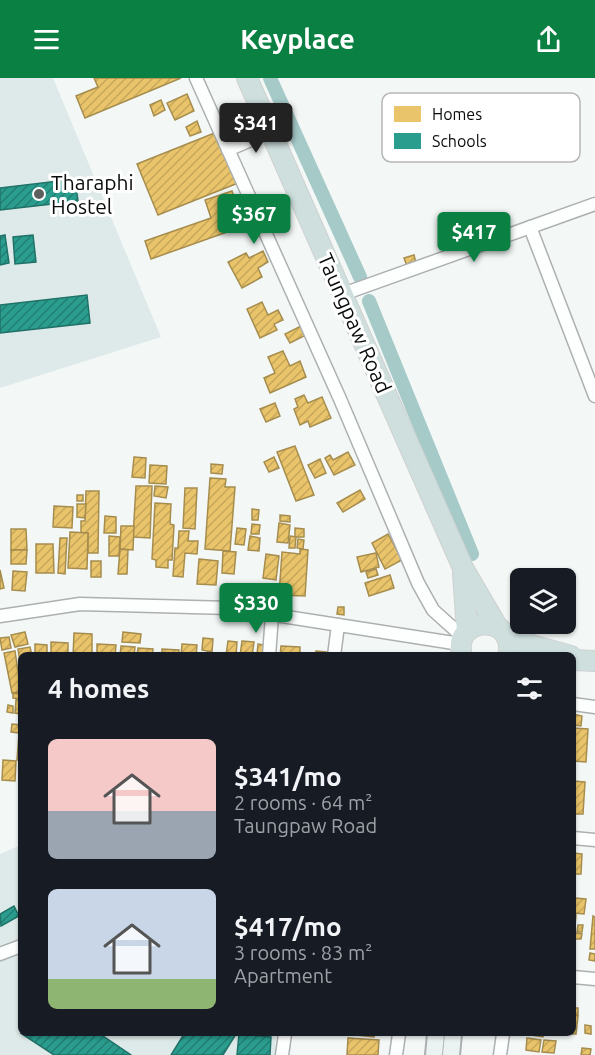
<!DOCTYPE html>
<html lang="en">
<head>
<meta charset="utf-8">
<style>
	body { margin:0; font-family:Ubuntu,sans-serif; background:#20242c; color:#f1f3f6; height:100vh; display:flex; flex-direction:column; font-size:22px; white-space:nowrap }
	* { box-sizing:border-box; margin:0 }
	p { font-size:20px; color:#9ea1a6 }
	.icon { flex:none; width:33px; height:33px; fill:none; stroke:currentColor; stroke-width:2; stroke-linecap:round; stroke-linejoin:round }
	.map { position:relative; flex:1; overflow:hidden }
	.details { position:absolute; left:18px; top:574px; width:558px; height:384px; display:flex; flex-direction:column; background:#171b24; border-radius:9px; box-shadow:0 2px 4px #0004 }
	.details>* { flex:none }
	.tools { position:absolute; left:510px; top:490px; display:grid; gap:12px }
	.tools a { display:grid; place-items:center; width:66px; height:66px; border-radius:9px; background:#171b24; box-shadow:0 2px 4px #0004; font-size:30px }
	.price { position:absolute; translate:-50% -51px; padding:0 14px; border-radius:6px; background:#0b8043; color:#fff; font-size:20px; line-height:39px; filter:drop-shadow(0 2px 3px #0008) }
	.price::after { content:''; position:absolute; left:50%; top:36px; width:18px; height:14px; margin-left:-9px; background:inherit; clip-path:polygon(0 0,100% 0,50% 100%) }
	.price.current { background:#222; color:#fff }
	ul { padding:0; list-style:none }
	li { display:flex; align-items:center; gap:18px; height:150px; padding:0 30px }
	li span { display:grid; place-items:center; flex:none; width:168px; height:120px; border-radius:9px; color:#555 }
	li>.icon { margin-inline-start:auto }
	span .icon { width:72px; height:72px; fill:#fffc; stroke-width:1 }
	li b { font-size:26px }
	h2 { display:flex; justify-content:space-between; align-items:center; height:72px; padding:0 30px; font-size:26px }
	header { display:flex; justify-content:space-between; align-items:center; height:78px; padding:0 30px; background:#0b8043; color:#fff; font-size:27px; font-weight:600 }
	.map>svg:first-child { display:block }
	.built { fill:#deeae9 }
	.homes { fill:url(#homes-hatch); stroke:#a68d4e; stroke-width:1.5 }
	.schools { fill:url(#schools-hatch); stroke:#207268; stroke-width:1.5 }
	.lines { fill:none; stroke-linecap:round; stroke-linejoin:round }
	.canal { stroke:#a5cac8; stroke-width:14 }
	.minor-casing { stroke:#adb0b0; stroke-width:15 }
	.secondary-casing { stroke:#adb0b0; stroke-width:20 }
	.trunk-casing { stroke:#cfd1d0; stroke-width:22 }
	.path { stroke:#e1e2e2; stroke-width:2; stroke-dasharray:1.5 4.5; stroke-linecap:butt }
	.minor { stroke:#fdfefe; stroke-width:12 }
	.secondary { stroke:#ebf2f2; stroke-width:16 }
	.trunk { stroke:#cedfde; stroke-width:20 }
	.poi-dot { fill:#5c5f5e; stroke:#fff; stroke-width:2 }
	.labels { text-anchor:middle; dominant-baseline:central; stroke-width:6; stroke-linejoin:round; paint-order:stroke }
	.poi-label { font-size:21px; fill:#0a0d0c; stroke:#fff; text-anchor:start }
	.street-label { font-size:21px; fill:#0a0d0c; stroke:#fff }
	.key { fill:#fff; stroke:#b6b6b6; stroke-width:1.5 }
	.key-label { font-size:16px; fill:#0a0d0c }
</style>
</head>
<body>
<header><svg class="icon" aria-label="menu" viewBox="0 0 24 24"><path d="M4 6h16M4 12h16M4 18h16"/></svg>Keyplace<svg class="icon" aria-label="share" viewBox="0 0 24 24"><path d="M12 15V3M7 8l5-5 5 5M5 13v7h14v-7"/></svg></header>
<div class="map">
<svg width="595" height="977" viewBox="0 0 595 977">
	<defs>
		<pattern id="homes-hatch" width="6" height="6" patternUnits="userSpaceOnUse" patternTransform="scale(1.5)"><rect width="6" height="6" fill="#e9c46a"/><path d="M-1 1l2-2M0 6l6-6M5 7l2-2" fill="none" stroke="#c6a75b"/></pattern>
		<pattern id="schools-hatch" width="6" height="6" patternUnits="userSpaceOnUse" patternTransform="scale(1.5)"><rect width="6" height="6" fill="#2a9d8f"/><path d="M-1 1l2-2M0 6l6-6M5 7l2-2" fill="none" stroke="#227e73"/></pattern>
	</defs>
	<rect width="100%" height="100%" fill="#f3f8f7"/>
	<g class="built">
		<path d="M 0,0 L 53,0 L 161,259 L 0,310 Z"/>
		<path d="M 21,767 L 21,956 L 276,956 L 275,977 L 0,977 L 0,776 Z"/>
	</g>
	<g class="homes">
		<path d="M 94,0 L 181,0 L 85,40 L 76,18 L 98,9 Z"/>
		<path d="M 187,16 L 194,33 L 175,42 L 167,25 Z"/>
		<path d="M 161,22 L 165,32 L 154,38 L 150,27 Z"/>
		<path d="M 197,43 L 201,54 L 190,58 L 186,49 Z"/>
		<path d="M 217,54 L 238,105 L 158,137 L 137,86 Z"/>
		<path d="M 232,113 L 244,148 L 151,181 L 145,163 L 211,140 L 205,122 Z"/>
		<path d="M 263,173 L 268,184 L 258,190 L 262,199 L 242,210 L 228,184 L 246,175 L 249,180 Z"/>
		<path d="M 414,177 L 416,185 L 407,188 L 404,180 Z"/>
		<path d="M 262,224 L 268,237 L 278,232 L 283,242 L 274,246 L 277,252 L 260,260 L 247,231 Z"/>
		<path d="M 301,248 L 306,257 L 290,265 L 285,256 Z"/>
		<path d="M 283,273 L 290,288 L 300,283 L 306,299 L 270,315 L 264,300 L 275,295 L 268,279 Z"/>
		<path d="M 304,317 L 308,325 L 322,319 L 331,340 L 310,349 L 308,343 L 300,347 L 294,331 L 298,329 L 295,321 Z"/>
		<path d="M 275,325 L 280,338 L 266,344 L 260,331 Z"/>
		<path d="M 295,368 L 314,417 L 296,423 L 277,374 Z"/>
		<path d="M 348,374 L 355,387 L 334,397 L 325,380 L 330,377 L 333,382 Z"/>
		<path d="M 134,379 L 146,380 L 145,400 L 132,399 Z"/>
		<path d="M 274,379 L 279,390 L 269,394 L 264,384 Z"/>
		<path d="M 320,381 L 326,395 L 315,400 L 308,387 Z"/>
		<path d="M 211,386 L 223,387 L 222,396 L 211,395 Z"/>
		<path d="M 150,387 L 167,388 L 166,406 L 149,405 Z"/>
		<path d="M 210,400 L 226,401 L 225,409 L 235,409 L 230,473 L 205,471 Z"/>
		<path d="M 136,408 L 152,408 L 150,460 L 133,459 Z"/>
		<path d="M 155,408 L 168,409 L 166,420 L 154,418 Z"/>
		<path d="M 185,410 L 197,410 L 195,451 L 183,450 Z"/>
		<path d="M 360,412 L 365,421 L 343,434 L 337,425 Z"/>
		<path d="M 86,413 L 99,413 L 98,475 L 88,475 L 88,455 L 81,455 L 81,443 L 85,443 Z"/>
		<rect x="77" y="417" width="6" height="6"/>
		<path d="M 155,425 L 171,426 L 170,446 L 174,447 L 172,482 L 168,482 L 168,490 L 156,489 L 156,482 L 152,481 Z"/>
		<path d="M 77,426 L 86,426 L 85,440 L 77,439 Z"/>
		<path d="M 54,428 L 73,429 L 72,450 L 53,449 Z"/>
		<path d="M 252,431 L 259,432 L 258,442 L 252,442 Z"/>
		<path d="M 280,437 L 290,438 L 290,444 L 280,443 Z"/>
		<path d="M 105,438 L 116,439 L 116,455 L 104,455 Z"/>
		<path d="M 279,445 L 290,447 L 288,465 L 277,464 Z"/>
		<path d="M 252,446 L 260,447 L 259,456 L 251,456 Z"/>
		<path d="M 121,448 L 134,448 L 133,472 L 120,471 Z"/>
		<path d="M 237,450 L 246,451 L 244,467 L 235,466 Z"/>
		<path d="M 295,450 L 304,451 L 304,459 L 295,459 Z"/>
		<path d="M 11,451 L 26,451 L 27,472 L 11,472 Z"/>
		<path d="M 179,453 L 189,453 L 188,463 L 198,463 L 197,476 L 185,475 L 183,499 L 173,498 L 175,470 L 178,470 Z"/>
		<path d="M 70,454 L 88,455 L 87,491 L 68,490 Z"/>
		<path d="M 388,456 L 402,482 L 385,491 L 372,465 Z"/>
		<path d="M 109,458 L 120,459 L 119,478 L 109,478 Z"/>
		<path d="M 250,458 L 260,460 L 259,473 L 248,472 Z"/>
		<path d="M 290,458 L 296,459 L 295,470 L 289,470 Z"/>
		<path d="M 60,460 L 67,460 L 65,496 L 58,495 Z"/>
		<path d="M 298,461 L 304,462 L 303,471 L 297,470 Z"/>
		<path d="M 36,466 L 53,466 L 54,495 L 36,495 Z"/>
		<path d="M 120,471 L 128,472 L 127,496 L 118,496 Z"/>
		<path d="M 300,471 L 308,472 L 305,518 L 279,517 L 282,474 L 300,476 Z"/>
		<path d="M 11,472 L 27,472 L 26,486 L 11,486 Z"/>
		<path d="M 223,473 L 236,474 L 234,496 L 222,495 Z"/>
		<path d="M 376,475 L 379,489 L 361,494 L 357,479 Z"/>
		<path d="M 266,476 L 279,478 L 276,502 L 263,500 Z"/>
		<path d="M 199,481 L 218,483 L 216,507 L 197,506 Z"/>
		<rect x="91" y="483" width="10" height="16"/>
		<path d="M 376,491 L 378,497 L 368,500 L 366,494 Z"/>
		<path d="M 0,492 L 4,510 L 0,511 Z"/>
		<path d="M 13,493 L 27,494 L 25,513 L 12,512 Z"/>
		<path d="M 390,497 L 394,510 L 369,518 L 365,505 Z"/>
		<path d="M 338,529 L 344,529 L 344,537 L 337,536 Z"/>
		<path d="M 25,554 L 28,566 L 15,569 L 11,557 Z"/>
		<path d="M 123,554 L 141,556 L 140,565 L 122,564 Z"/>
		<path d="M 74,555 L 92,556 L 92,578 L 73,578 Z"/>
		<path d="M 9,559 L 11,570 L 2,572 L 0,560 Z"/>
		<path d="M 203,560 L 213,561 L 212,574 L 202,572 Z"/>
		<path d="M 228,563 L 237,564 L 236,578 L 226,577 Z"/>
		<path d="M 242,563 L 254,564 L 252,578 L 240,578 Z"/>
		<path d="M 51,564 L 68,565 L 68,578 L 51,578 Z"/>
		<path d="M 35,566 L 47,567 L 47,578 L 35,578 Z"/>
		<path d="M 97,566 L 116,567 L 115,578 L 97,578 Z"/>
		<path d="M 182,566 L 197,567 L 196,578 L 181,578 Z"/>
		<path d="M 258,566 L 264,567 L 263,577 L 257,577 Z"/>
		<path d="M 121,568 L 135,569 L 134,578 L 120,578 Z"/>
		<path d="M 281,568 L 300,569 L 300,578 L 280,578 Z"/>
		<path d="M 30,569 L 32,578 L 21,578 L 20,584 L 18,571 Z"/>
		<path d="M 138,570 L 153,571 L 152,578 L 137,578 Z"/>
		<path d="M 162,571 L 179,572 L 178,578 L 162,578 Z"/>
		<path d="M 15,573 L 21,614 L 12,615 L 4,575 Z"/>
		<path d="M 316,573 L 326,574 L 326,578 L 315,578 Z"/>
		<path d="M 13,615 L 21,616 L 21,621 L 13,620 Z"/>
		<path d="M 16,622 L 21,622 L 21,636 L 15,635 Z"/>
		<path d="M 8,627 L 13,628 L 13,635 L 7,634 Z"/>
		<path d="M 573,636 L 582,638 L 581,648 L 573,647 Z"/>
		<path d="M 12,646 L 21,647 L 21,683 L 17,682 L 19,655 L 11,654 Z"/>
		<path d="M 573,650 L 588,651 L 586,684 L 573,683 Z"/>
		<path d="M 3,682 L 16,683 L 15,703 L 2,702 Z"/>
		<path d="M 573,703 L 585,704 L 583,736 L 573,736 Z"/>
		<path d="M 573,775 L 582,776 L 581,796 L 573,796 Z"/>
		<path d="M 575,820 L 586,821 L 584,836 L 574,835 Z"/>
		<path d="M 573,836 L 576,837 L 573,867 Z"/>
		<path d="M 593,838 L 595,839 L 595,871 L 590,871 Z"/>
		<path d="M 578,847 L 583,847 L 582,854 L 577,854 Z"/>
		<path d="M 575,855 L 582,856 L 581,861 L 574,861 Z"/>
		<path d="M 590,875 L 595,876 L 595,883 L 589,882 Z"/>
		<path d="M 573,930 L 578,930 L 578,937 L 573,936 Z"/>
		<path d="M 573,937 L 578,938 L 576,956 L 567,956 L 573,956 Z"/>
		<path d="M 585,947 L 591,948 L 591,956 L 585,955 Z"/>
		<path d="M 346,956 L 375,956 L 374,959 Z"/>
		<path d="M 524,956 L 544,956 L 543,959 Z"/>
		<path d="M 348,960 L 379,962 L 378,977 L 347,977 Z"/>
		<path d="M 527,960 L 541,962 L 539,974 L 526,972 Z"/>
		<path d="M 544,962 L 556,963 L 554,975 L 542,974 Z"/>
		<path d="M 582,970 L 591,971 L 590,977 L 581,977 Z"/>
	</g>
	<g class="schools">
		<path d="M 75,101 L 78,123 L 0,132 L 0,110 Z"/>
		<path d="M 5,157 L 9,185 L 0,187 L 0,158 Z"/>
		<path d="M 33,157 L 36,184 L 15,186 L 13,159 Z"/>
		<path d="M 87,217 L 90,245 L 0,255 L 0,227 Z"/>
		<path d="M 14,828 L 19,838 L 1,848 L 0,836 Z"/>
		<path d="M 22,956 L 100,956 L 131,977 L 54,977 Z"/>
		<path d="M 184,956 L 236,956 L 223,977 L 171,977 Z"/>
		<path d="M 239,956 L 271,959 L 270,977 L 237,977 Z"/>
	</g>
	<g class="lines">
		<g class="canal">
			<path d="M 270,0 L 360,199"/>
			<path d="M 369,223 L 472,476"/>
		</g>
		<defs>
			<g id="minor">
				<path d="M 196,0 L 340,321 L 418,505 L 433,532 L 463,559"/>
				<path d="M 228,72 L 271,53"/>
				<path d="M 530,149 L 595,318"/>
				<path d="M 343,216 L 595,126"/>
				<path d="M 0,538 L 80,526 L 230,530 L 460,566"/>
				<path d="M 269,578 L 272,537"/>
				<path d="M 334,578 L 338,547"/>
				<path d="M 573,626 L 595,629"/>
				<path d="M 573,760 L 595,762"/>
				<path d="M 0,876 L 21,868"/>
				<path d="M 573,899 L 595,901"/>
				<path d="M 282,977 L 285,956"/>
				<path d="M 396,977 L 399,956"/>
				<path d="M 500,977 L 503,956"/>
			</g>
			<g id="secondary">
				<path d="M 434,977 L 436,956"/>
				<path d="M 451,977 L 453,956"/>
			</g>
			<g id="trunk">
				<path d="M 247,0 L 463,490 L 497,548"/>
				<path d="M 463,496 L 467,553"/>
				<path d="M 507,560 L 571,578"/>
				<path d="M 462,578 C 451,537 518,535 508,578"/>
				<path d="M 573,582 L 595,583"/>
			</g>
		</defs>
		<use href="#minor" class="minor-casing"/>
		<use href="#secondary" class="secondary-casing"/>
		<use href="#trunk" class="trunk-casing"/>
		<path class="path" d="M 0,209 L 37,200"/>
		<use href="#minor" class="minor"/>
		<use href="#secondary" class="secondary"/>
		<use href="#trunk" class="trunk"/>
	</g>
	<circle class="poi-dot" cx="39" cy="116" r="6"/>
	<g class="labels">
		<g class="poi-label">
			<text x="51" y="104">Tharaphi<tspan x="51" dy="24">Hostel</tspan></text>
		</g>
		<g class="street-label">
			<text transform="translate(355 245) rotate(66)">Taungpaw Road</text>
		</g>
	</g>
	<rect x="382" y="15" width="198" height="69" rx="9" class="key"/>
	<rect x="394" y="28" width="27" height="16" fill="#e9c46a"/>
	<rect x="394" y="55" width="27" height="16" fill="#2a9d8f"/>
	<g class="key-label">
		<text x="432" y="42">Homes</text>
		<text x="432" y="69">Schools</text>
	</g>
</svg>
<div class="tools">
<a><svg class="icon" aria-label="layers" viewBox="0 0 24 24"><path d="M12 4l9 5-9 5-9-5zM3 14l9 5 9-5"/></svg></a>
</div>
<b class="price current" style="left:256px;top:76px">$341</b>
<b class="price" style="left:254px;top:167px">$367</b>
<b class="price" style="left:474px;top:185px">$417</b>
<b class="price" style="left:256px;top:556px">$330</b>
<section class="details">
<h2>4 homes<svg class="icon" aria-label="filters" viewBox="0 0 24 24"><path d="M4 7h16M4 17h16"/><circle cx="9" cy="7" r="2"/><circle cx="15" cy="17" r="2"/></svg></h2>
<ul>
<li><span style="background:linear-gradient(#f6c9c9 60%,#9aa5b1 0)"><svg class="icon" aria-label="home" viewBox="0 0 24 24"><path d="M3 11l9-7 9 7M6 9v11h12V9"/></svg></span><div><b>$341/mo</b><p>2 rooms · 64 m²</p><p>Taungpaw Road</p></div></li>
<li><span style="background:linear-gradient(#c9d6e8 75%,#8fb573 0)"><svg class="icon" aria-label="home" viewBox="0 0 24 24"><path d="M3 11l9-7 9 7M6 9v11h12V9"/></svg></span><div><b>$417/mo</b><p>3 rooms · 83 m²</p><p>Apartment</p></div></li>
</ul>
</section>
</div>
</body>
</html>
